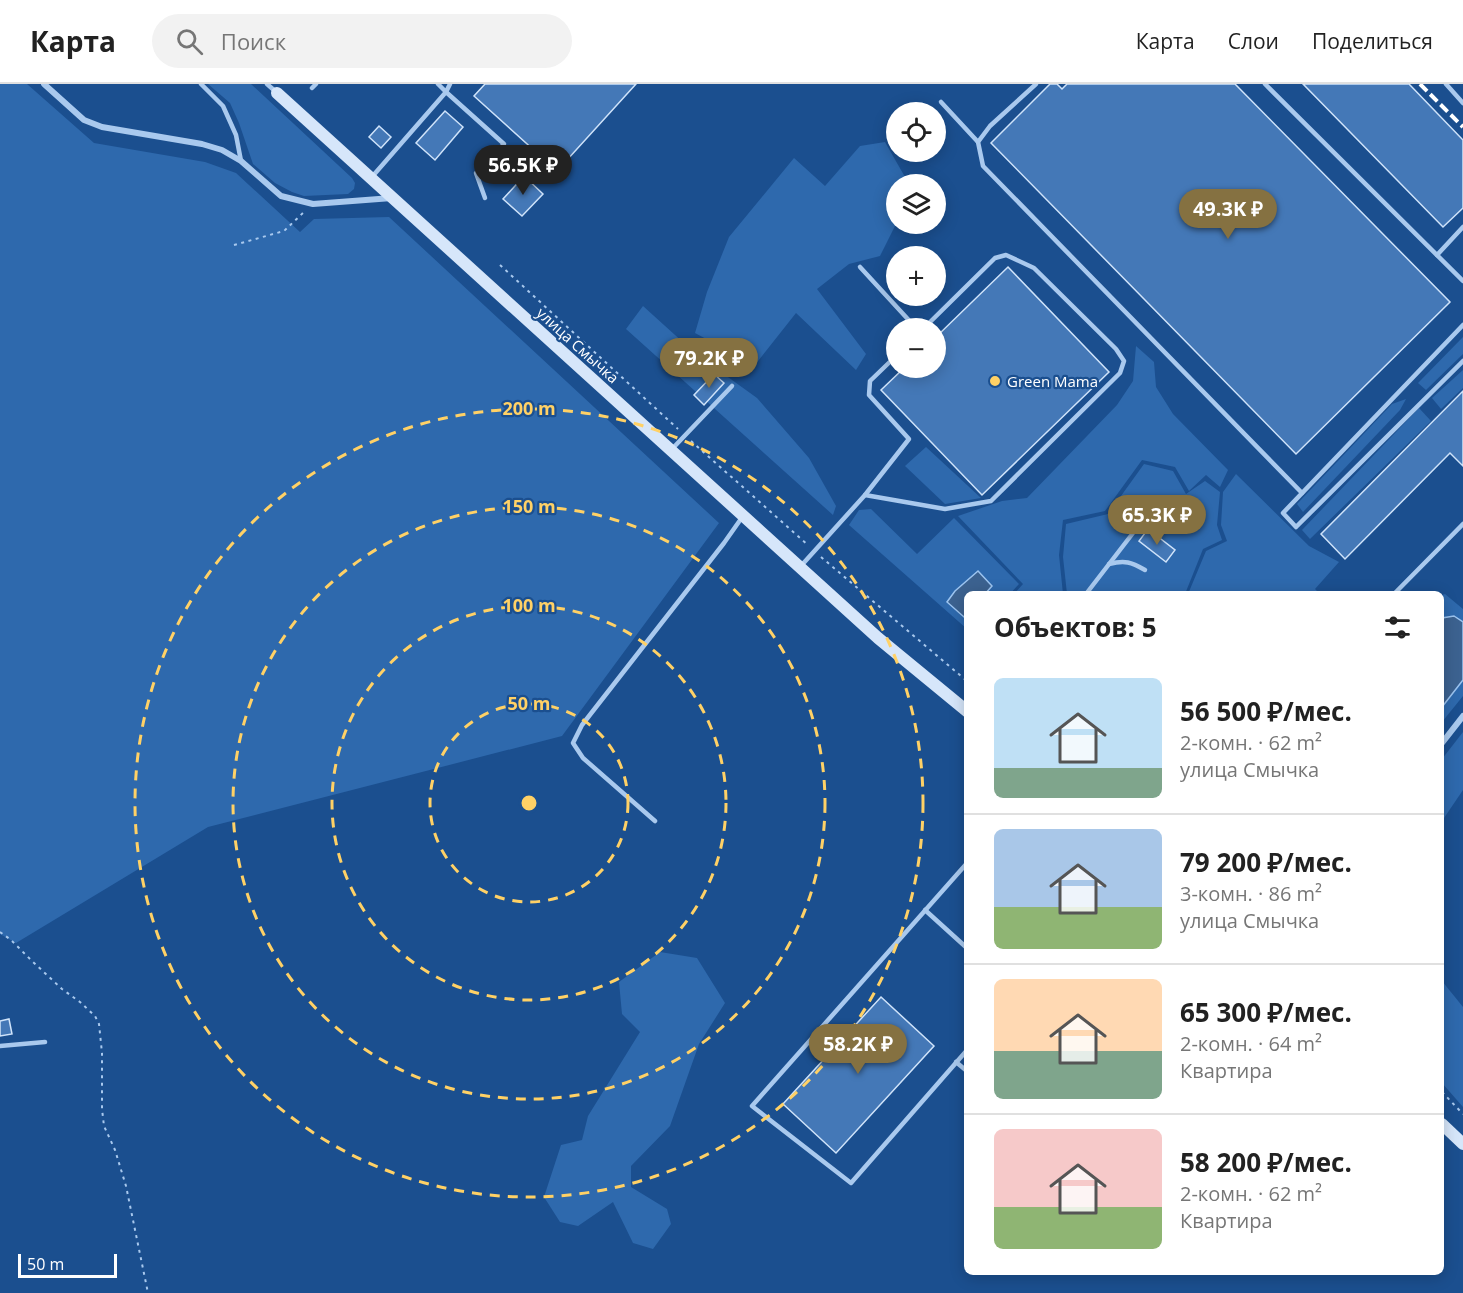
<!DOCTYPE html>
<html lang="ru">
<head>
<meta charset="utf-8">
<style>
	body { margin:0; font-family:"Open Sans",sans-serif; background:#f2f2f2; color:#222; height:100vh; display:flex; flex-direction:column; font-size:22px; white-space:nowrap }
	* { box-sizing:border-box; margin:0 }
	p { font-size:20px; color:#767676 }
	.icon { flex:none; width:33px; height:33px; fill:none; stroke:currentColor; stroke-width:2; stroke-linecap:round; stroke-linejoin:round }
	.map { position:relative; flex:1; overflow:hidden }
	.sheet { position:absolute; left:964px; top:507px; width:480px; height:684px; display:flex; flex-direction:column; background:#fff; border-radius:9px; box-shadow:0 3px 15px #0003 }
	.sheet>* { flex:none }
	.controls { position:absolute; left:886px; top:18px; display:grid; gap:12px }
	.controls a { display:grid; place-items:center; width:60px; height:60px; border-radius:50%; background:#fff; box-shadow:0 3px 15px #0003; font-size:30px }
	.scale { position:absolute; left:18px; bottom:15px; width:99px; box-sizing:border-box; padding-left:6px; border:3px solid #fff; border-top:0; font-size:16px; line-height:21px; white-space:nowrap; color:#fff; -webkit-text-stroke:4px #1b4f8f; paint-order:stroke }
	.price { position:absolute; translate:-50% -51px; padding:0 14px; border-radius:21px; background:#857141; color:#fff; font-size:20px; line-height:39px; filter:drop-shadow(0 2px 3px #0008) }
	.price::after { content:''; position:absolute; left:50%; top:36px; width:18px; height:14px; margin-left:-9px; background:inherit; clip-path:polygon(0 0,100% 0,50% 100%) }
	.price.on { background:#222; color:#fff }
	ul { padding:0; list-style:none }
	li { display:flex; align-items:center; gap:18px; height:150px; padding:0 30px }
	li+li { border-top:2px solid #e0e0e0 }
	li span { display:grid; place-items:center; flex:none; width:168px; height:120px; border-radius:9px; color:#555 }
	li>.icon { margin-inline-start:auto }
	span .icon { width:72px; height:72px; fill:#fffc; stroke-width:1 }
	li b { font-size:26px }
	h2 { display:flex; justify-content:space-between; align-items:center; height:72px; padding:0 30px; font-size:26px }
	header { display:flex; align-items:center; gap:36px; box-sizing:border-box; height:84px; padding:0 30px; background:#fff; border-bottom:2px solid #e0e0e0 }
	header strong { font-size:28px }
	nav { display:flex; gap:33px; margin-inline-start:auto; font-size:21px }
	.search { width:420px; height:54px; background:#f2f2f2; display:flex; align-items:center; gap:15px; box-sizing:border-box; padding:0 21px; border-radius:33px; color:#767676; font-size:22px }
	.map>svg:first-child { display:block }
	.green { fill:#2e69ad }
	.water { fill:#3c6290; stroke:#9cc4f0; stroke-width:1.5 }
	.building { fill:#4478b7; stroke:#cfe3fa; stroke-width:1.5 }
	.lines { fill:none; stroke-linecap:round; stroke-linejoin:round }
	.path { stroke:#a9c9ee; stroke-width:2; stroke-dasharray:3 4.5; stroke-linecap:butt }
	.lane { stroke:#a9c9ee; stroke-width:4.5 }
	.street { stroke:#a9c9ee; stroke-width:6 }
	.secondary { stroke:#d6e6fa; stroke-width:12 }
	.rail { stroke:#fff; stroke-width:4; stroke-dasharray:10 4.5; stroke-linecap:butt }
	.ring { fill:none; stroke:#ffd166; stroke-width:3; stroke-dasharray:10 8 }
	.poi-dot { fill:#ffd166; stroke:#1b4f8f; stroke-width:2 }
	.labels { text-anchor:middle; dominant-baseline:central; stroke-width:4.5; stroke-linejoin:round; paint-order:stroke }
	.street-label { font-size:15px; fill:#fff; stroke:#1b4f8f }
	.poi-label { font-size:15px; fill:#fff; stroke:#1b4f8f; text-anchor:start }
	.centre { fill:#ffd166; stroke:#1b4f8f; stroke-width:3 }
	.ring-label { font-size:18px; text-anchor:middle; font-weight:bold; fill:#ffd166; stroke:#1b4f8f; stroke-width:4.5; stroke-linejoin:round; paint-order:stroke }
</style>
</head>
<body>
<header>
<strong>Карта</strong>
<div class="search"><svg class="icon" aria-label="search" viewBox="0 0 24 24"><circle cx="10" cy="10" r="6"/><path d="M15 15l6 6"/></svg>Поиск</div>
<nav><a>Карта</a><a>Слои</a><a>Поделиться</a></nav>
</header>
<div class="map">
<svg width="1463" height="1209" viewBox="0 0 1463 1209">
	<rect width="100%" height="100%" fill="#1b4f8f"/>
	<g class="green">
		<path d="M 0,0 L 27,0 L 94,59 L 205,78 L 236,89 L 300,148 L 314,135 L 389,133 L 719,439 L 562,652 L 208,743 L 16,859 L 0,850 Z"/>
		<path d="M 208,0 L 251,0 L 352,94 L 355,99 L 354,105 L 348,110 L 304,112 L 292,108 L 275,99 L 253,80 L 239,39 L 230,19 Z"/>
		<path d="M 885,58 L 909,100 L 897,100 L 897,138 L 880,172 L 849,180 L 817,205 L 866,270 L 856,286 L 796,229 L 755,281 L 695,249 L 707,208 L 729,153 L 794,74 L 825,102 L 860,62 Z"/>
		<path d="M 643,222 L 696,270 L 757,314 L 809,374 L 836,422 L 833,431 L 626,245 Z"/>
		<path d="M 1463,253 L 1463,270 L 1426,306 L 1418,299 Z"/>
		<path d="M 1136,262 L 1154,278 L 1156,303 L 1173,330 L 1228,386 L 1220,403 L 1206,391 L 1189,407 L 1175,383 L 1142,376 L 1105,427 L 1063,436 L 1059,471 L 1063,510 L 1014,510 L 1023,500 L 958,432 L 1002,417 L 1027,414 L 1117,321 L 1133,297 Z"/>
		<path d="M 1463,286 L 1463,304 L 1441,325 L 1432,314 Z"/>
		<path d="M 1406,315 L 1400,326 L 1303,428 L 1297,420 L 1392,320 Z"/>
		<path d="M 1419,324 L 1431,337 L 1310,455 L 1302,446 Z"/>
		<path d="M 926,363 L 981,414 L 945,420 L 905,382 Z"/>
		<path d="M 1144,380 L 1173,387 L 1186,410 L 1205,397 L 1220,408 L 1217,441 L 1222,456 L 1203,465 L 1185,510 L 1067,510 L 1063,473 L 1066,440 L 1108,430 Z"/>
		<path d="M 1236,390 L 1309,462 L 1339,478 L 1315,505 L 1320,510 L 1188,510 L 1206,467 L 1227,457 L 1221,441 L 1223,408 Z"/>
		<path d="M 871,425 L 917,470 L 954,434 L 1019,500 L 1010,510 L 985,510 L 992,502 L 977,488 L 955,507 L 965,532 L 967,529 L 967,545 L 849,441 L 859,426 Z"/>
		<path d="M 1445,510 L 1463,525 L 1463,538 L 1454,532 L 1442,534 L 1442,511 Z"/>
		<path d="M 1463,596 L 1463,612 L 1442,638 L 1442,623 Z"/>
		<path d="M 1463,648 L 1463,706 L 1442,737 L 1442,675 Z"/>
		<path d="M 660,868 L 697,874 L 725,919 L 699,960 L 670,1042 L 631,1082 L 631,1103 L 667,1125 L 671,1140 L 653,1165 L 633,1159 L 613,1118 L 578,1142 L 560,1138 L 544,1113 L 561,1061 L 582,1056 L 588,1032 L 640,948 L 622,930 L 619,898 Z"/>
		<path d="M 1442,897 L 1463,923 L 1463,1023 L 1442,999 Z"/>
	</g>
	<g class="water">
		<path d="M 978,487 L 992,502 L 985,510 L 968,510 L 967,529 L 964,533 L 947,518 L 955,507 Z"/>
		<path d="M 1454,532 L 1463,538 L 1463,596 L 1442,623 L 1442,534 Z"/>
	</g>
	<g class="building">
		<path d="M 485,0 L 636,0 L 557,87 L 474,12 Z"/>
		<path d="M 1050,0 L 1057,0 L 1062,5 L 1067,0 L 1235,0 L 1450,218 L 1296,370 L 991,59 Z"/>
		<path d="M 1303,0 L 1409,0 L 1463,56 L 1463,124 L 1443,143 Z"/>
		<path d="M 445,27 L 463,43 L 435,76 L 416,59 Z"/>
		<path d="M 379,42 L 391,53 L 381,64 L 369,53 Z"/>
		<path d="M 524,92 L 543,110 L 522,132 L 503,115 Z"/>
		<path d="M 1008,183 L 1109,288 L 982,411 L 881,306 L 904,284 L 936,284 L 936,253 Z"/>
		<path d="M 714,290 L 724,299 L 704,321 L 694,311 Z"/>
		<path d="M 1463,307 L 1463,382 L 1450,369 L 1345,475 L 1321,450 Z"/>
		<path d="M 1148,445 L 1175,466 L 1166,478 L 1139,457 Z"/>
		<path d="M 881,913 L 934,962 L 836,1069 L 783,1020 Z"/>
		<path d="M 9,935 L 12,950 L 0,952 L 0,937 Z"/>
	</g>
	<g class="lines">
		<g class="path">
			<path d="M 234,161 L 284,147 L 304,128"/>
			<path d="M 500,181 L 678,345"/>
			<path d="M 691,357 L 808,461"/>
			<path d="M 821,473 L 968,598"/>
			<path d="M 0,848 L 11,856 L 32,877 L 62,905 L 80,918 L 95,932 L 99,940 L 102,969 L 102,1025 L 104,1042 L 115,1066 L 126,1102 L 148,1209"/>
			<path d="M 1442,1008 L 1463,1030"/>
		</g>
		<g class="lane">
			<path d="M 201,0 L 223,22 L 236,51 L 241,77"/>
			<path d="M 267,0 L 275,7"/>
			<path d="M 438,0 L 446,8 L 450,0"/>
			<path d="M 1036,0 L 990,42 L 978,58 L 983,82 L 1302,409"/>
			<path d="M 1265,0 L 1463,197"/>
			<path d="M 1446,0 L 1463,19"/>
			<path d="M 312,4 L 316,0"/>
			<path d="M 941,18 L 978,58"/>
			<path d="M 371,94 L 446,8 L 504,60 L 476,89 L 485,114"/>
			<path d="M 1437,171 L 1463,143"/>
			<path d="M 860,183 L 916,244"/>
			<path d="M 1463,241 L 1283,429 L 1296,443 L 1463,277"/>
			<path d="M 673,364 L 732,302"/>
			<path d="M 865,411 L 909,355 L 869,311 L 870,297 L 897,271"/>
			<path d="M 1109,480 C 1125,476 1131,478 1145,486"/>
			<path d="M 800,483 L 865,411 L 945,425 L 991,417 L 1120,289 L 1124,277 L 1116,265 L 1034,184 L 1006,171 L 995,174 L 924,244"/>
			<path d="M 1086,510 L 1133,449"/>
			<path d="M 1394,510 L 1463,440"/>
			<path d="M 655,737 L 583,674 L 573,659 L 582,641 L 724,459 L 743,432"/>
			<path d="M 968,778 L 752,1022 L 851,1099 L 968,965"/>
			<path d="M 925,826 L 968,865"/>
			<path d="M 0,962 L 45,958"/>
			<path d="M 956,978 L 968,988"/>
		</g>
		<g class="street">
			<path d="M 44,0 L 84,36 L 102,43 L 202,60 L 222,66 L 241,77 L 281,112 L 313,120 L 392,114"/>
			<path d="M 1442,659 L 1463,632"/>
		</g>
		<g class="secondary">
			<path d="M 277,9 L 878,554 L 968,628"/>
			<path d="M 1442,1040 L 1463,1060"/>
		</g>
		<path class="rail" d="M 1420,0 L 1463,43"/>
	</g>
	<g class="ring">
		<circle cx="529" cy="719" r="99"/>
		<circle cx="529" cy="719" r="197"/>
		<circle cx="529" cy="719" r="296"/>
		<circle cx="529" cy="719" r="394"/>
	</g>
	<circle class="poi-dot" cx="995" cy="297" r="6"/>
	<g class="labels">
		<g class="street-label">
			<text transform="translate(578 261) rotate(42)">улица Смычка</text>
		</g>
		<g class="poi-label">
			<text x="1007" y="297">Green Mama</text>
		</g>
	</g>
	<circle cx="529" cy="719" r="9" class="centre"/>
	<g class="ring-label">
		<text x="529" y="331">200 m</text>
		<text x="529" y="429">150 m</text>
		<text x="529" y="528">100 m</text>
		<text x="529" y="626">50 m</text>
	</g>
</svg>
<div class="controls">
<a><svg class="icon" aria-label="locate" viewBox="0 0 24 24"><circle cx="12" cy="12" r="6"/><path d="M12 2v4M12 18v4M2 12h4M18 12h4"/></svg></a>
<a><svg class="icon" aria-label="layers" viewBox="0 0 24 24"><path d="M12 4l9 5-9 5-9-5zM3 14l9 5 9-5"/></svg></a>
<a>+</a>
<a>−</a>
</div>
<div class="scale">50 m</div>
<b class="price on" style="left:523px;top:112px">56.5K ₽</b>
<b class="price" style="left:1228px;top:156px">49.3K ₽</b>
<b class="price" style="left:709px;top:305px">79.2K ₽</b>
<b class="price" style="left:1157px;top:462px">65.3K ₽</b>
<b class="price" style="left:858px;top:991px">58.2K ₽</b>
<section class="sheet">
<h2>Объектов: 5<svg class="icon" aria-label="filters" viewBox="0 0 24 24"><path d="M4 7h16M4 17h16"/><circle cx="9" cy="7" r="2"/><circle cx="15" cy="17" r="2"/></svg></h2>
<ul>
<li><span style="background:linear-gradient(#bfe0f5 75%,#7fa58c 0)"><svg class="icon" aria-label="home" viewBox="0 0 24 24"><path d="M3 11l9-7 9 7M6 9v11h12V9"/></svg></span><div><b>56 500 ₽/мес.</b><p>2-комн. · 62 m²</p><p>улица Смычка</p></div></li>
<li><span style="background:linear-gradient(#a9c7e8 65%,#8fb573 0)"><svg class="icon" aria-label="home" viewBox="0 0 24 24"><path d="M3 11l9-7 9 7M6 9v11h12V9"/></svg></span><div><b>79 200 ₽/мес.</b><p>3-комн. · 86 m²</p><p>улица Смычка</p></div></li>
<li><span style="background:linear-gradient(#ffd9b3 60%,#7fa58c 0)"><svg class="icon" aria-label="home" viewBox="0 0 24 24"><path d="M3 11l9-7 9 7M6 9v11h12V9"/></svg></span><div><b>65 300 ₽/мес.</b><p>2-комн. · 64 m²</p><p>Квартира</p></div></li>
<li><span style="background:linear-gradient(#f6c9c9 65%,#8fb573 0)"><svg class="icon" aria-label="home" viewBox="0 0 24 24"><path d="M3 11l9-7 9 7M6 9v11h12V9"/></svg></span><div><b>58 200 ₽/мес.</b><p>2-комн. · 62 m²</p><p>Квартира</p></div></li>
</ul>
</section>
</div>
</body>
</html>
